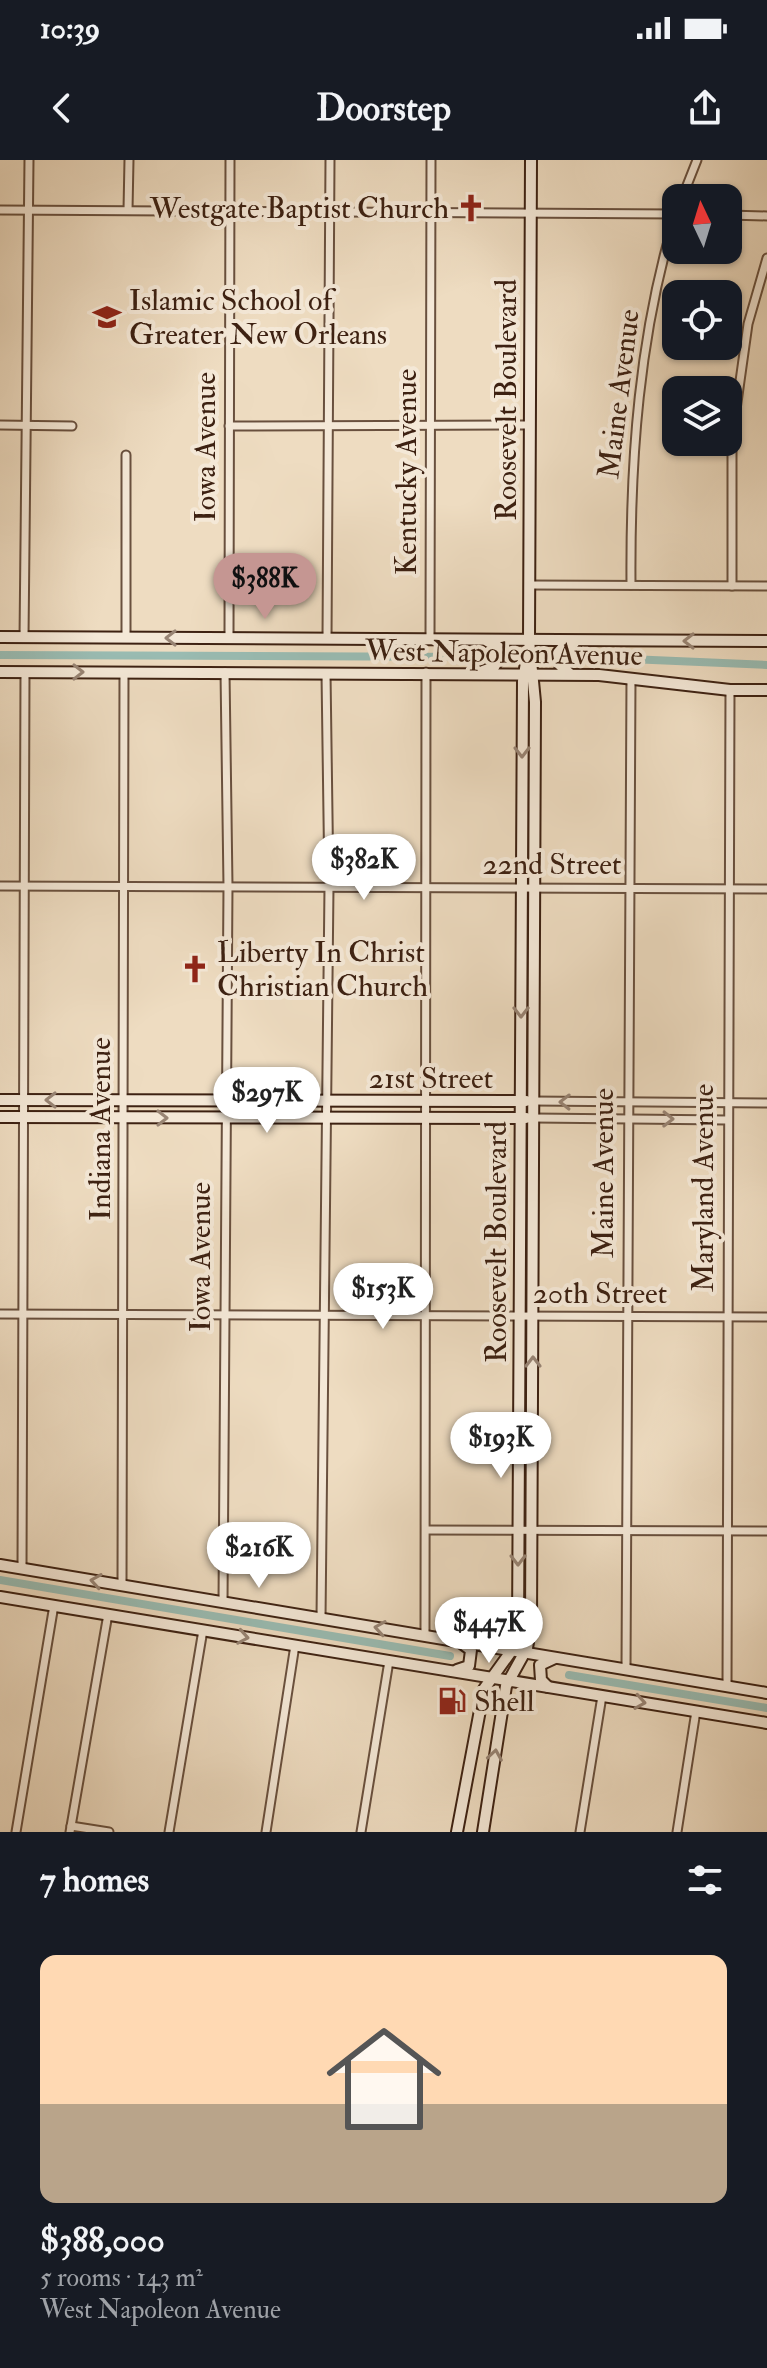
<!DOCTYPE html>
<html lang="en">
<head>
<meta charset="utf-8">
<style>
	body { margin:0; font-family:"IM FELL Double Pica",serif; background:#242831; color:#f1f3f6; height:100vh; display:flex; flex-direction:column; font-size:30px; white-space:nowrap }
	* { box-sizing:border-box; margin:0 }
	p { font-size:26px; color:#9ea1a6 }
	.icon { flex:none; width:44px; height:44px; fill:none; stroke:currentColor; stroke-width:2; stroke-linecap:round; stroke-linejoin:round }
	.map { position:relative; height:1672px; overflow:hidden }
	.panel { display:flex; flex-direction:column; background:#171b24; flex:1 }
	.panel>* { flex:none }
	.needle { width:52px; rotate:356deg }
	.tools { position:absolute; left:662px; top:24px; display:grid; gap:16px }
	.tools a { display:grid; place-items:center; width:80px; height:80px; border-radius:16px; background:#171b24; box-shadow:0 2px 6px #0004; font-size:40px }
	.price { position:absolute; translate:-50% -68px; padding:0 18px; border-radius:28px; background:#fff; color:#222; font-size:26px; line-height:52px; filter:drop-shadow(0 2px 4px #0008) }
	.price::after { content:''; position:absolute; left:50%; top:48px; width:24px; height:18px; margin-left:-12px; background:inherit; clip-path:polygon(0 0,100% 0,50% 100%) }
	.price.current { background:#c59692; color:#111 }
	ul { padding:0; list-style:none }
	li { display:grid; align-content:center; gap:16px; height:424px; padding:0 40px }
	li+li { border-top:2px solid #363941 }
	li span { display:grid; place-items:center; height:248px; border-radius:16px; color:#555 }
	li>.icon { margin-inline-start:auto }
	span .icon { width:144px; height:144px; fill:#fffc; stroke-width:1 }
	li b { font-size:34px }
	h2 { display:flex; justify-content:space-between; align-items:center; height:96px; padding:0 40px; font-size:34px }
	.status { display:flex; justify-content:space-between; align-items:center; height:56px; padding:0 40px; background:#171b24; direction:ltr }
	.status svg { height:22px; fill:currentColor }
	header { display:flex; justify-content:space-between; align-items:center; height:104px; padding:0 40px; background:#171b24; font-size:36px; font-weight:800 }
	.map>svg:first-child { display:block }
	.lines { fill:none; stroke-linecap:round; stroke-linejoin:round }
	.canal { stroke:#99bcb3; stroke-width:8 }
	.street-casing { stroke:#69503e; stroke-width:11 }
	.secondary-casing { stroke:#3d2112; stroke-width:14 }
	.street { stroke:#f4e8d7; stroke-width:7 }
	.secondary { stroke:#f4e8d7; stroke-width:10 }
	.oneway { stroke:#988474 }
	.labels { text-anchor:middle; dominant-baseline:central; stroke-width:8; stroke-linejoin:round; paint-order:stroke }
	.poi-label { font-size:30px; fill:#3d2112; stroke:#f4e8d7; text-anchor:start }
	.street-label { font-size:30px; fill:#3d2112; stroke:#f4e8d7 }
</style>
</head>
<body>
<div class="status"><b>10:39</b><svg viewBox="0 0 49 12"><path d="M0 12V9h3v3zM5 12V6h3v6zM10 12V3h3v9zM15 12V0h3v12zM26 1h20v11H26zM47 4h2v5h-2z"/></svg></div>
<header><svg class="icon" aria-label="back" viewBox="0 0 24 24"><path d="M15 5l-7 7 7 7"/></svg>Doorstep<svg class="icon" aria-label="share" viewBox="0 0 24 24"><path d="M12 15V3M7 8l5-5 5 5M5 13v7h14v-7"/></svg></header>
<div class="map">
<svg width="767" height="1672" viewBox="0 0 767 1672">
	<rect width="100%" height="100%" fill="#eedcc1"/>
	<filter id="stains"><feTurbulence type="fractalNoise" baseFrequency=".0025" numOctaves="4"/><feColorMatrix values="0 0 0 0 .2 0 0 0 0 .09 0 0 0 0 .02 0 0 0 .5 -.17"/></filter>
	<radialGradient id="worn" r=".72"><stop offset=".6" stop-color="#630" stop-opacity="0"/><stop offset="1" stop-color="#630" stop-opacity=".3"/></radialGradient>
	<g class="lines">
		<g class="canal">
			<path d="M 0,495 L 478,497"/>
			<path d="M 582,497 L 767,505"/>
			<path d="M 0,1420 L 450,1496"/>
			<path d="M 569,1515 L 767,1548"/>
		</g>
		<defs>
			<g id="street">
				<path d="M 682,38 L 697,0"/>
				<path d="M 0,50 L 676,54"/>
				<path d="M 128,50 L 129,0"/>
				<path d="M 728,55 L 767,56"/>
				<path d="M 0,265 L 72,266"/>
				<path d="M 229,266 L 530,265"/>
				<path d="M 530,425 L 767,426"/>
				<path d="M 631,425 C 630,299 639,174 676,53"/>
				<path d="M 732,426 L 732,278 L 748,164 L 767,98"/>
				<path d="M 24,478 L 29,0"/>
				<path d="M 126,478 L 126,295"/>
				<path d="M 229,478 L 230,0"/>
				<path d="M 327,479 L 330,0"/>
				<path d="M 430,480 L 431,0"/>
				<path d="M 0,726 L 767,729"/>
				<path d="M 533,941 L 767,943"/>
				<path d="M 534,958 L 727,960"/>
				<path d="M 0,1154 L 767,1157"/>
				<path d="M 426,1370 L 767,1371"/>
				<path d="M 22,1409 L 25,512"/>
				<path d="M 122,1425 L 124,512"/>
				<path d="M 223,1442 L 228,726 L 225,512"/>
				<path d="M 321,1458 L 329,727 L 326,513"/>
				<path d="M 425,1475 L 426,512"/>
				<path d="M 626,1509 L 631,518"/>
				<path d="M 727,1526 L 730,530"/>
				<path d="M 71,1666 L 109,1672"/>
				<path d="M 16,1672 L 54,1445"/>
				<path d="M 70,1672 L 108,1454"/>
				<path d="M 169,1672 L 203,1470"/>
				<path d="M 266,1672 L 295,1485"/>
				<path d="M 361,1672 L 389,1501"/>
				<path d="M 580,1672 L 602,1536"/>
				<path d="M 677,1672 L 696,1551"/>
			</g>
			<g id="secondary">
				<path d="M 0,477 L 767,481"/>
				<path d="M 483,511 L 494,507 L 499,498 L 494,485 L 487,481"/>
				<path d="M 0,512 L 599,515 L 730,530 L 767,530"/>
				<path d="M 570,514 L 560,505 L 558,493 L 564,486 L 574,483"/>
				<path d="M 0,940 L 526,941"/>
				<path d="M 0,957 L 526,958"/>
				<path d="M 0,1405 L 767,1533"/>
				<path d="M 0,1437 L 767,1563"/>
				<path d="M 457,1510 L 469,1506 L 471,1490 L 460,1482"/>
				<path d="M 548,1527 L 541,1520 L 540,1505 L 555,1498"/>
				<path d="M 457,1672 L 484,1529 L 512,1490 L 518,1472 L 523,521 L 528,490"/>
				<path d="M 483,1672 L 506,1526 L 527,1488 L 531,1465 L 535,542 L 529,480 L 531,0"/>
			</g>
		</defs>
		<use href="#street" class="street-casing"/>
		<use href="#secondary" class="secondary-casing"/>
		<use href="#street" class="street"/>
		<use href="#secondary" class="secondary"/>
	</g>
	<defs><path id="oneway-chevron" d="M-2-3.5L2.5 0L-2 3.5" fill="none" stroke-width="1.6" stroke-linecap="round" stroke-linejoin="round" transform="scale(2)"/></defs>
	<g class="oneway">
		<use href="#oneway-chevron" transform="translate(171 478) rotate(180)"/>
		<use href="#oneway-chevron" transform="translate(689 481) rotate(180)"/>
		<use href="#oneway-chevron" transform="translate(78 512)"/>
		<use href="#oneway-chevron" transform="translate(522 592) rotate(90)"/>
		<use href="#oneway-chevron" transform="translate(521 852) rotate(90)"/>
		<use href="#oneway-chevron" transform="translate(51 940) rotate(-180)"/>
		<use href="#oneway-chevron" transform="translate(565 942) rotate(-179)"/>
		<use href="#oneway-chevron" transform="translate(162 958)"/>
		<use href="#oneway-chevron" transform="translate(668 959) rotate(1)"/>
		<use href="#oneway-chevron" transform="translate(533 1202) rotate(-90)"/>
		<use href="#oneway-chevron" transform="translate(518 1400) rotate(90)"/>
		<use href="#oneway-chevron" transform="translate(96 1421) rotate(-171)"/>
		<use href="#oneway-chevron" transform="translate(380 1468) rotate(-171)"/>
		<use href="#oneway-chevron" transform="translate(243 1477) rotate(10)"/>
		<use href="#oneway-chevron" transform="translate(640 1542) rotate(9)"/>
		<use href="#oneway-chevron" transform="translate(495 1595) rotate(-81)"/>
	</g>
	<defs>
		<symbol id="church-bare" viewBox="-9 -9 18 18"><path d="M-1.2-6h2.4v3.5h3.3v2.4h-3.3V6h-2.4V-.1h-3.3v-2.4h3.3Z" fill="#8f2418" stroke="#f4e8d7" stroke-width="2.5" paint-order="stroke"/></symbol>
		<symbol id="school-bare" viewBox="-9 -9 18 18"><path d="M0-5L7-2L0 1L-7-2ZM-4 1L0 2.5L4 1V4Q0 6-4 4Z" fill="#8f2418" stroke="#f4e8d7" stroke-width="2.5" paint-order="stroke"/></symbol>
		<symbol id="fuel-bare" viewBox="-9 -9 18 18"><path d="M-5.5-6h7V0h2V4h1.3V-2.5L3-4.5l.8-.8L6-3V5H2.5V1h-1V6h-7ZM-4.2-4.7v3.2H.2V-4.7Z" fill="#8f2418" stroke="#f4e8d7" stroke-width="2.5" paint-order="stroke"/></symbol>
	</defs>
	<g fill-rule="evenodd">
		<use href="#church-bare" x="451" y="28" width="40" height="40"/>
		<use href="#school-bare" x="87" y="137" width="40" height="40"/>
		<use href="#church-bare" x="175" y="789" width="40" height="40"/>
		<use href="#fuel-bare" x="432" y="1521" width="40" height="40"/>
	</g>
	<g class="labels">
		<g class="poi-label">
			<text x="449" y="48" text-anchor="end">Westgate Baptist Church</text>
			<text x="129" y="140">Islamic School of<tspan x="129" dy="34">Greater New Orleans</tspan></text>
			<text x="217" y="792">Liberty In Christ<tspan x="217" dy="34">Christian Church</tspan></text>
			<text x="474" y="1541">Shell</text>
		</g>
		<g class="street-label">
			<text transform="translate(619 234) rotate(-83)">Maine Avenue</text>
			<text transform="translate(506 240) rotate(-90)">Roosevelt Boulevard</text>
			<text transform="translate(205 287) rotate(-90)">Iowa Avenue</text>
			<text transform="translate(406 312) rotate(-90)">Kentucky Avenue</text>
			<text transform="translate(504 493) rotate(1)">West Napoleon Avenue</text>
			<text x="552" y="704">22nd Street</text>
			<text x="431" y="918">21st Street</text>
			<text transform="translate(100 969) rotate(-90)">Indiana Avenue</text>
			<text transform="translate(603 1013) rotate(-90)">Maine Avenue</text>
			<text transform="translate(703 1028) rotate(-90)">Maryland Avenue</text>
			<text transform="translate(496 1082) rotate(-90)">Roosevelt Boulevard</text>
			<text transform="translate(200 1097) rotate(-90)">Iowa Avenue</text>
			<text x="600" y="1133">20th Street</text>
		</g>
	</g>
	<rect width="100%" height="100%" filter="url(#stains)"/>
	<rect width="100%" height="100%" fill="url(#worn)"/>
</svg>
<div class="tools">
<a><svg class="needle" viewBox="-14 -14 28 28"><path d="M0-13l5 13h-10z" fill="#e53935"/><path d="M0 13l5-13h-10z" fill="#9ea1a6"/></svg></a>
<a><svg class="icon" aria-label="locate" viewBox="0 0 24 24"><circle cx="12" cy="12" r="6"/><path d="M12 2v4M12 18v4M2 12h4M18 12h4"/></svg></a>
<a><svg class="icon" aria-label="layers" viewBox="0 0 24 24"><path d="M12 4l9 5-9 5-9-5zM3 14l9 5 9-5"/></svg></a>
</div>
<b class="price current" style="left:265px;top:461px">$388K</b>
<b class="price" style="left:364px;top:742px">$382K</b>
<b class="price" style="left:267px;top:975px">$297K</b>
<b class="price" style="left:383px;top:1171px">$153K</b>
<b class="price" style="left:501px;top:1320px">$193K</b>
<b class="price" style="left:259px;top:1430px">$216K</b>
<b class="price" style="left:489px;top:1505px">$447K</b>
</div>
<section class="panel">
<h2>7 homes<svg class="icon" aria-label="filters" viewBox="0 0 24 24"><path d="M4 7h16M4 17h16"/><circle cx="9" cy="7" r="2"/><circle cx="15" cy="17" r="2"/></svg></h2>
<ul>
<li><span style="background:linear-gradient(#ffd9b3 60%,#b9a48a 0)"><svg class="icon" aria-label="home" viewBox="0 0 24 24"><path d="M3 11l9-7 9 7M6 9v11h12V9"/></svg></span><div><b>$388,000</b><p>5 rooms · 143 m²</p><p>West Napoleon Avenue</p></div></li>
</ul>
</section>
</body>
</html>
